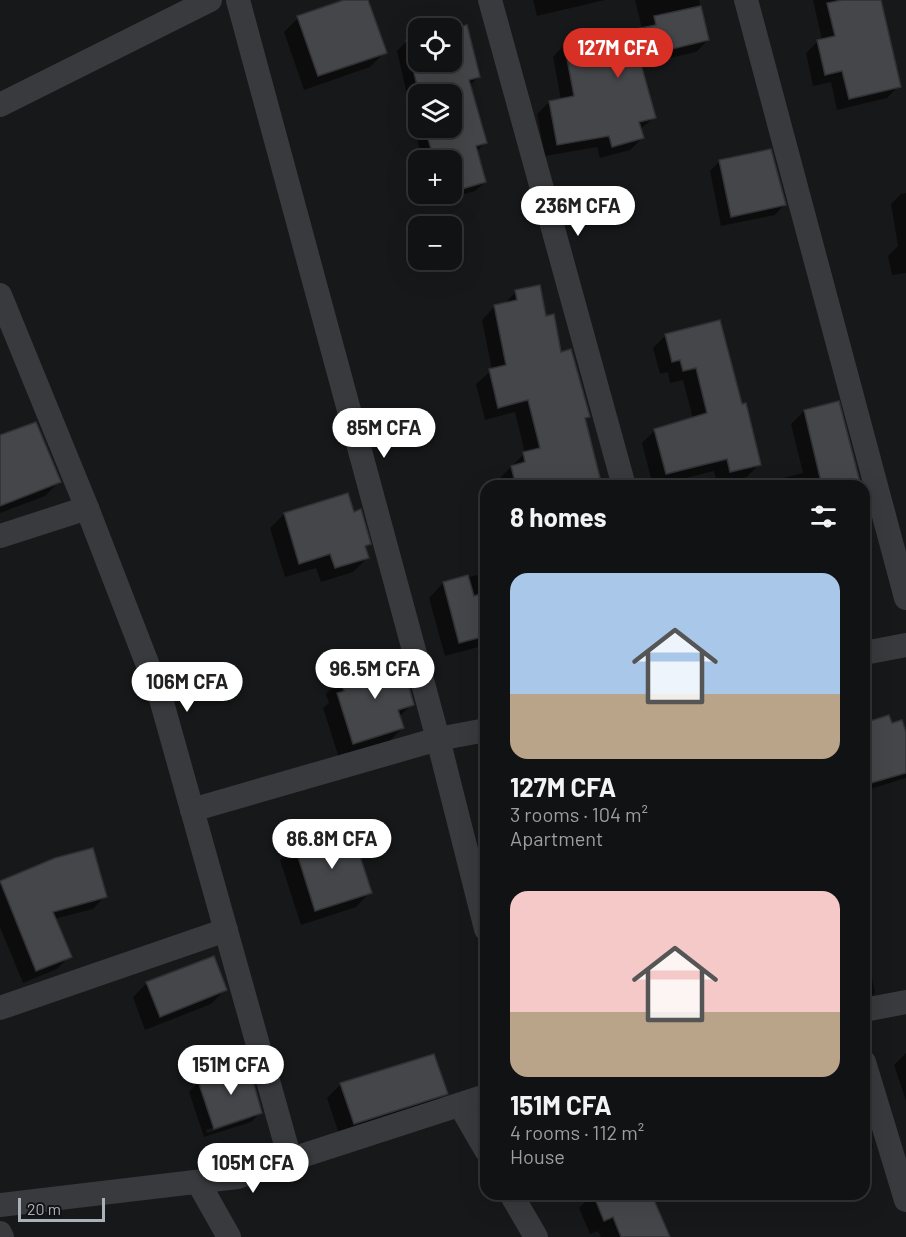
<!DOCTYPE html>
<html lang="en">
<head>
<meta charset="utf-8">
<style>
	body { margin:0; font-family:Barlow,sans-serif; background:#1a1b1c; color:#f1f3f6; height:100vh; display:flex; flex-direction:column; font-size:22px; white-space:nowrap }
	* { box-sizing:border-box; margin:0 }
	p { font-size:20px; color:#9c9ea0 }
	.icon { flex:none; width:33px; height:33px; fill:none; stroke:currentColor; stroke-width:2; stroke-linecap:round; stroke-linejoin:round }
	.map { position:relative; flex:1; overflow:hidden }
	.details { position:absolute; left:480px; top:480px; width:390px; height:720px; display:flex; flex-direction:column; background:#111213; border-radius:18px; box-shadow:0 6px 24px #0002,0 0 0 2px #303233 }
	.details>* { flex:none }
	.fabs { position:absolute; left:408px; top:18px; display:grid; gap:12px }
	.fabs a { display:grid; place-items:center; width:54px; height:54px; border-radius:12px; background:#111213; box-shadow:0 6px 24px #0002,0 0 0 2px #303233; font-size:30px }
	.scale { position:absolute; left:18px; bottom:15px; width:87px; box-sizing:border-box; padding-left:6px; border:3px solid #aab1b9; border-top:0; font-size:16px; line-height:21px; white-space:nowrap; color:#aab1b9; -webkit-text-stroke:4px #121314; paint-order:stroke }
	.price { position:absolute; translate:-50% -51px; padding:0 14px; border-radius:21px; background:#fff; color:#222; font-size:20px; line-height:39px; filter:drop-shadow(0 2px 3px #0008) }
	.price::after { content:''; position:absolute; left:50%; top:36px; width:18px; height:14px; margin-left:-9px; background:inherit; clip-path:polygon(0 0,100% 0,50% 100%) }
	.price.active { background:#d93025; color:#fff }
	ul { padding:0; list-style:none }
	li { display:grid; align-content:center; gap:12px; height:318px; padding:0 30px }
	li span { display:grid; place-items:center; height:186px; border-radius:18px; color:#555 }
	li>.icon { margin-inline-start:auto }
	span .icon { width:108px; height:108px; fill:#fffc; stroke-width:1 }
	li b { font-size:26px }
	h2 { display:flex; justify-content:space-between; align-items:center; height:72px; padding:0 30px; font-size:26px }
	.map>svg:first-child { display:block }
	.shadow { fill:#0007; fill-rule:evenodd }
	.building { fill:#444649; stroke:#313235; stroke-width:1.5 }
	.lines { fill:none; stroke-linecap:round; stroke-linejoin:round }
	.street { stroke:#383a3e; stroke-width:24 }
</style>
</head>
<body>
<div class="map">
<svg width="906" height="1237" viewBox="0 0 906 1237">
	<rect width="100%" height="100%" fill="#171819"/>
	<g class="shadow">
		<path d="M 349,0 L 367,0 L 385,52 L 370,67 L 304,90 L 284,32 L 298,18 Z"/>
		<path d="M 533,0 L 605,0 L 537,16 Z"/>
		<path d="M 635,0 L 699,0 L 708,40 L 696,52 L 640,65 L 655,117 L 639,130 L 642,138 L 630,150 L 600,158 L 597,147 L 545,156 L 537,114 L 549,102 L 561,100 L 553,57 L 565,44 L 642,29 Z"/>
		<path d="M 813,0 L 880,0 L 899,86 L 887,98 L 837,110 L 831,82 L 813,86 L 806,53 L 818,41 L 822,40 Z"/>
		<path d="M 466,27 L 478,77 L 469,86 L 485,143 L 476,152 L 485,182 L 475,191 L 434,203 L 431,194 L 452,194 L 452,160 L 422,160 L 397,51 L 407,41 L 418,38 L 418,62 L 452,62 L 452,30 ZM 418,94 L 452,94 L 452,128 L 418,128 Z"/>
		<path d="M 770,151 L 784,205 L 775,215 L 721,226 L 710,171 L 719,162 Z"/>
		<path d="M 906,193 L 906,273 L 892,275 L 888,256 L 898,246 L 891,204 L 901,194 Z"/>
		<path d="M 516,292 L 545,318 L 589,417 L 584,421 L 598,486 L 500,486 L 498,480 L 525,453 L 515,412 L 485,420 L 476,384 L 492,370 L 482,320 L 495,306 L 503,305 Z"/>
		<path d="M 666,335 L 741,406 L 759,464 L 747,477 L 717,484 L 714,471 L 653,486 L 642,443 L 655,430 L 693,419 L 683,380 L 670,383 L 668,372 L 660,374 L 653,348 Z"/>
		<path d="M 804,411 L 860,486 L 766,486 L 771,481 L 803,473 L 791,424 Z"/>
		<path d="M 0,437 L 59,482 L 45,496 L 0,513 Z"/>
		<path d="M 347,495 L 353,513 L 369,544 L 364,548 L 367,558 L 353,572 L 321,582 L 316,568 L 285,577 L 270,528 L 284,514 Z"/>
		<path d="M 864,502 L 868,518 L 864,522 Z"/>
		<path d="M 486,573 L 486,645 L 445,656 L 429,598 L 443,583 Z"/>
		<path d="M 340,680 L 412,704 L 399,717 L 403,728 L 388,742 L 339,758 L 323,708 L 329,703 L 326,694 Z"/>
		<path d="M 864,724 L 906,737 L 906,778 L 864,791 Z"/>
		<path d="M 337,841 L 370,892 L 356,907 L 301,925 L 280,860 L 295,845 Z"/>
		<path d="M 56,860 L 105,896 L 93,909 L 54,919 L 70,956 L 57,969 L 23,983 L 0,927 L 0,882 Z"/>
		<path d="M 870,968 L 875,993 L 864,1003 L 864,970 Z"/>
		<path d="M 147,983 L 225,990 L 211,1004 L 145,1030 L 133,997 Z"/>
		<path d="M 906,1053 L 906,1101 L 894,1065 Z"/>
		<path d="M 199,1082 L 261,1112 L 251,1122 L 204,1137 L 189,1092 ZM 251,1115 L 251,1118 L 207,1133 L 206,1130 Z"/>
		<path d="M 341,1084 L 446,1093 L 431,1107 L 340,1137 L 327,1098 Z"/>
		<path d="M 864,1116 L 873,1147 L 864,1156 Z"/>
		<path d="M 593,1194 L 650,1194 L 668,1237 L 601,1237 L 598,1231 L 590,1234 L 579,1208 Z"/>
	</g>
	<g class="building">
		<path d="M 344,0 L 368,0 L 387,53 L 318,76 L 297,16 Z"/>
		<path d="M 842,0 L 881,0 L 901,87 L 849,99 L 842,71 L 825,75 L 817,40 L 835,36 L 827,3 Z"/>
		<path d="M 701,6 L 709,40 L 639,57 L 656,118 L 639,122 L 644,138 L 612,147 L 609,136 L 557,145 L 549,101 L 574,96 L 564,43 L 656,25 L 654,16 Z"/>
		<path d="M 467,25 L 480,77 L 469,80 L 487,143 L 476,146 L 486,182 L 452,192 L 452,160 L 434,160 L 425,128 L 452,128 L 452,94 L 419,94 L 406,40 L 418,37 L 418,62 L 452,62 L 452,29 Z"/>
		<path d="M 771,149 L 786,205 L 731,217 L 719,160 Z"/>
		<path d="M 540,285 L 546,316 L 554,314 L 561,352 L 571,349 L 590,417 L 585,418 L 602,486 L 516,486 L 511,466 L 525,462 L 523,452 L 540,448 L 528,400 L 498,408 L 489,369 L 506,365 L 494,305 L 517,300 L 515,290 Z"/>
		<path d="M 720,320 L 742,404 L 746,403 L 761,465 L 730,472 L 727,459 L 666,474 L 654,429 L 707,413 L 696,368 L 683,371 L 680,360 L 672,362 L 665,334 Z"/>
		<path d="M 839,401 L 861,486 L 822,486 L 804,410 Z"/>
		<path d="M 36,422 L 61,482 L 0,506 L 0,435 Z"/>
		<path d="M 348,493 L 354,512 L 361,509 L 371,544 L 365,546 L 369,558 L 335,568 L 330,554 L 299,564 L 284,513 Z"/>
		<path d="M 468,575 L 474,596 L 486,592 L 486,636 L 459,643 L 443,582 Z"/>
		<path d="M 401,658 L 414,705 L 398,710 L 404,728 L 353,744 L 337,693 L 344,691 L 339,678 Z"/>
		<path d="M 889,715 L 892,723 L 902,720 L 906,732 L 906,773 L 864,785 L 864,723 Z"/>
		<path d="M 336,831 L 338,839 L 353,835 L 372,893 L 315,911 L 294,844 Z"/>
		<path d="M 93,848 L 107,897 L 53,912 L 72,957 L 36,971 L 0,881 L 55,858 Z"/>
		<path d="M 214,956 L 227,990 L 160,1017 L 146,982 Z"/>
		<path d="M 434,1054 L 448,1094 L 354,1124 L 340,1083 Z"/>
		<path d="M 248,1063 L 262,1113 L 214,1129 L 198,1081 Z"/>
		<path d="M 593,1194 L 668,1194 L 654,1200 L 670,1237 L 621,1237 L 613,1217 L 604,1221 Z"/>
	</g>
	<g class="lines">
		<g class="street">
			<path d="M 238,0 L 438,739 L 486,929"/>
			<path d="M 490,0 L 624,486"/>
			<path d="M 746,0 L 906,598"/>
			<path d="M 0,105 L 210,0"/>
			<path d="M 0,295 L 87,508 L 161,699 L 290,1159"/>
			<path d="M 0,536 L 87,508"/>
			<path d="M 864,653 L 906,645"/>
			<path d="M 192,810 L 438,739 L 486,730"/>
			<path d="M 0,1008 L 226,930"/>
			<path d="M 864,1010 L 906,1002"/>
			<path d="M 864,1062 L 906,1200"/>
			<path d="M 460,1105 L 486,1150"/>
			<path d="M 198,1182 L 229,1237"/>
			<path d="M 511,1194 L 536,1237"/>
			<path d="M 0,1205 L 237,1177 L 486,1096"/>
			<path d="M 0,1233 L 2,1237"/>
		</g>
	</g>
</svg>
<div class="fabs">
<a><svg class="icon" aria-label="locate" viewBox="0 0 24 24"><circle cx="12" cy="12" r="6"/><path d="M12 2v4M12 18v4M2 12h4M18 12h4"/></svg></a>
<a><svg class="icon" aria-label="layers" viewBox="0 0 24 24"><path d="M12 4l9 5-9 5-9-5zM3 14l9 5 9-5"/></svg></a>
<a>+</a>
<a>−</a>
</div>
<div class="scale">20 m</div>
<b class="price active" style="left:618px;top:79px">127M CFA</b>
<b class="price" style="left:578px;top:237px">236M CFA</b>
<b class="price" style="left:384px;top:459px">85M CFA</b>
<b class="price" style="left:375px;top:700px">96.5M CFA</b>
<b class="price" style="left:187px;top:713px">106M CFA</b>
<b class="price" style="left:332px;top:870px">86.8M CFA</b>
<b class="price" style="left:231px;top:1096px">151M CFA</b>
<b class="price" style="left:253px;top:1194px">105M CFA</b>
<section class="details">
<h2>8 homes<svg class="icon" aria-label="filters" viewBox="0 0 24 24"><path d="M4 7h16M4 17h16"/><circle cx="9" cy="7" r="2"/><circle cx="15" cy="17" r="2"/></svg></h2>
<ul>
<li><span style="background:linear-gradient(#a9c7e8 65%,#b9a48a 0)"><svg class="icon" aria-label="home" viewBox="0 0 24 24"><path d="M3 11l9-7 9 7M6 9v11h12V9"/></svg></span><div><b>127M CFA</b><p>3 rooms · 104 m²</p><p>Apartment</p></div></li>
<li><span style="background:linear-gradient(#f6c9c9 65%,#b9a48a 0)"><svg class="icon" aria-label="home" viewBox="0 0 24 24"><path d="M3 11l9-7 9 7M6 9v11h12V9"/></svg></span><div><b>151M CFA</b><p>4 rooms · 112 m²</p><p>House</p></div></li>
</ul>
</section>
</div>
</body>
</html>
